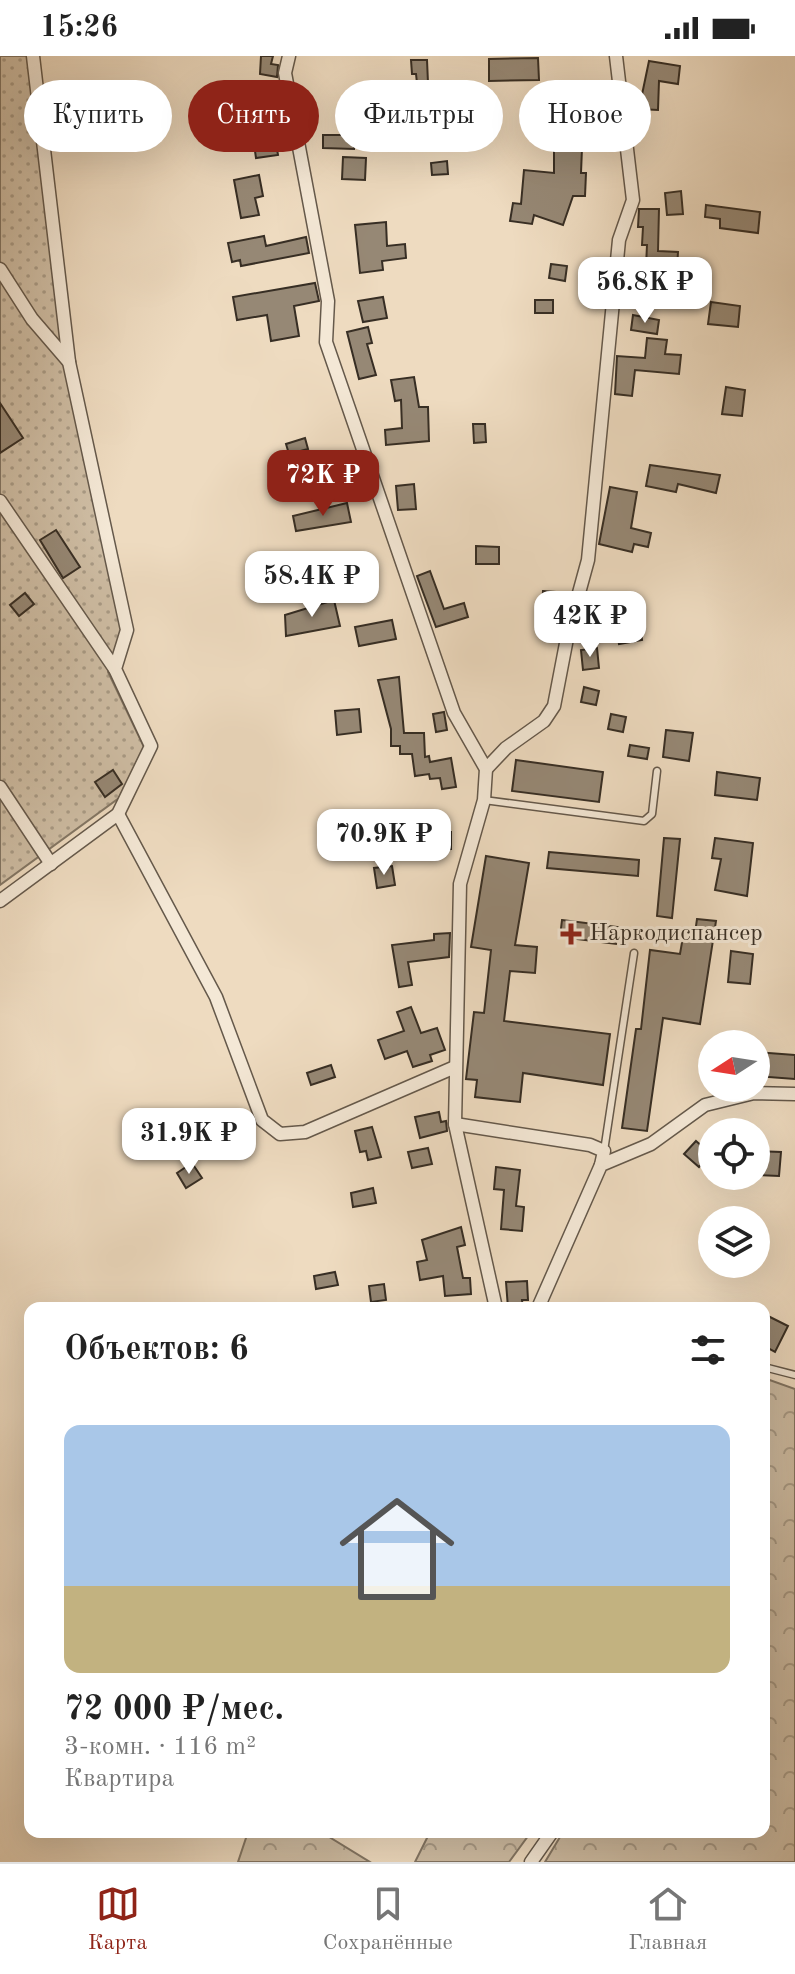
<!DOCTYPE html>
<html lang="ru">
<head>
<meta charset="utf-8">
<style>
	body { margin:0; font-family:"Old Standard TT",serif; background:#f6f6f6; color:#222; height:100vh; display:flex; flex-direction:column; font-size:30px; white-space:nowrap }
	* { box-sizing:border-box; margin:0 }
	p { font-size:26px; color:#767676 }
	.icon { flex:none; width:44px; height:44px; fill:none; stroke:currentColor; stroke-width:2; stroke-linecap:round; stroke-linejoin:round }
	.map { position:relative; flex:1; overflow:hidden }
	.details { position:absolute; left:24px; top:1246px; width:746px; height:536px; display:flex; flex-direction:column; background:#fff; border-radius:16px; box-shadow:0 8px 32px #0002 }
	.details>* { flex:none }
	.guide { position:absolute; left:24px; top:24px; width:748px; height:72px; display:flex; gap:16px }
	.needle { width:52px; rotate:258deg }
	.fabs { position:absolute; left:698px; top:974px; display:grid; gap:16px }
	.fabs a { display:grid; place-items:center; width:72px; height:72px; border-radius:50%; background:#fff; box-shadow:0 8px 32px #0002; font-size:40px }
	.price { position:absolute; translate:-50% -68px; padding:0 18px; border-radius:16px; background:#fff; color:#222; font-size:26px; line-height:52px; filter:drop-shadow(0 2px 4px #0008) }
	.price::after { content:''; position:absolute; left:50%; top:48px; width:24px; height:18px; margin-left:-12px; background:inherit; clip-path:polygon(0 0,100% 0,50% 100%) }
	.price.active { background:#8f2418; color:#fff }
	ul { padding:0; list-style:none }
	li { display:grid; align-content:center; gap:16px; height:424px; padding:0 40px }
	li+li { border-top:2px solid #e0e0e0 }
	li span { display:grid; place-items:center; height:248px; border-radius:16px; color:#555 }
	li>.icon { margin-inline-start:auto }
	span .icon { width:144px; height:144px; fill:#fffc; stroke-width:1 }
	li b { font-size:34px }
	h2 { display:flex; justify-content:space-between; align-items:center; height:96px; padding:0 40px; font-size:34px }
	.chip { padding:0 28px; border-radius:36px; background:#fff; box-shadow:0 8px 32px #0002; font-size:28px; line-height:72px }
	.chip.active { background:#8f2418; color:#fff }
	.status { display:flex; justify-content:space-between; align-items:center; height:56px; padding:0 40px; background:#fff; direction:ltr }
	.status svg { height:22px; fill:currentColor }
	.menu { display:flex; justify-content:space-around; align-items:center; height:112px; border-top:2px solid #e0e0e0; background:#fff; font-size:22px; color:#767676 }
	.menu a { display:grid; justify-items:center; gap:4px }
	.menu .active { color:#8f2418 }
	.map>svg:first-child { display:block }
	.grass { fill:url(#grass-dots); stroke:#837664; stroke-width:2 }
	.forest { fill:url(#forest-crowns); stroke:#837664; stroke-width:2 }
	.building { fill:#968875; stroke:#372e24; stroke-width:2 }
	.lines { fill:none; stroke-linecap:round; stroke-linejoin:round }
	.service-casing { stroke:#65594b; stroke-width:9 }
	.minor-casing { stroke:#65594b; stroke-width:15 }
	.service { stroke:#f4e8d6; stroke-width:6 }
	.minor { stroke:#f4e8d6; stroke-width:12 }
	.poi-dot { fill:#8f2418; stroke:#f4e8d6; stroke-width:3 }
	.labels { text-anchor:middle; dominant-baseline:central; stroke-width:6; stroke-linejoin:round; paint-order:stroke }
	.poi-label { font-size:24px; fill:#372e24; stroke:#f4e8d6; text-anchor:start }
</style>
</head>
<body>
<div class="status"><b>15:26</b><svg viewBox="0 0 49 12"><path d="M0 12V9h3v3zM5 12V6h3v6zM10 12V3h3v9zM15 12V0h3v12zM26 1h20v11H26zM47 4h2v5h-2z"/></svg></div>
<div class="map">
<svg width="795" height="1806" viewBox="0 0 795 1806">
	<defs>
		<pattern id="grass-dots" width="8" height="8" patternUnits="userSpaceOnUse" patternTransform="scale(2)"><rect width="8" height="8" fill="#cfbea5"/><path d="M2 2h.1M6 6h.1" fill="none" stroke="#a99b86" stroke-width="1.8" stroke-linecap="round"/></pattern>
		<pattern id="forest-crowns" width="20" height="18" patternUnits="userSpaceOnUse" patternTransform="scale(2)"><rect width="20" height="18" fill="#cfbea5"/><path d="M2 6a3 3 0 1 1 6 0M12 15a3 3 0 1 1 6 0" fill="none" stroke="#a99b86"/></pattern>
	</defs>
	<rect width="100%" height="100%" fill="#eedbc0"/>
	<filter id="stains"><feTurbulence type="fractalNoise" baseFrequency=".0025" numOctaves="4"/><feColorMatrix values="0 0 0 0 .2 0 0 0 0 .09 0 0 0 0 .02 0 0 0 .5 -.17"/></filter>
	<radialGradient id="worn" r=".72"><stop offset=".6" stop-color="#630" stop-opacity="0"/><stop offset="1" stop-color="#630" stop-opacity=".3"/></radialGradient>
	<path class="grass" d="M 0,0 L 27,0 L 65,311 L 123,575 L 108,616 L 144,691 L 119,742 L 0,829 Z"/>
	<g class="forest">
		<path d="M 764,1322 L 795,1333 L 795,1806 L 545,1806 L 563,1776 L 764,1776 Z"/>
		<path d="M 248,1776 L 321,1776 L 370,1806 L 238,1806 Z"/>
		<path d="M 430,1776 L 531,1776 L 509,1806 L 415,1806 Z"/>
	</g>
	<g class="building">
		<path d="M 261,0 L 273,0 L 271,8 L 278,9 L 277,21 L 260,18 Z"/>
		<path d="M 538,2 L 539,24 L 489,25 L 489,3 Z"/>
		<path d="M 411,4 L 427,4 L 428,27 L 417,27 L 416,18 L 412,18 Z"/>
		<path d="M 649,5 L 680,10 L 678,28 L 659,25 L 658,54 L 639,53 Z"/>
		<path d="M 268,42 L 278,99 L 256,102 L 252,74 L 237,76 L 235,60 L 255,58 L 253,44 Z"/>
		<path d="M 598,72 L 613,73 L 613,89 L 597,89 Z"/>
		<path d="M 323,79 L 354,79 L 354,93 L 323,92 Z"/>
		<path d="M 554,91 L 582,92 L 581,117 L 586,117 L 585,140 L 573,140 L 563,169 L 534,159 L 532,168 L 510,165 L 513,147 L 521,148 L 524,114 L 554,117 Z"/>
		<path d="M 343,101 L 366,102 L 365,124 L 342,123 Z"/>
		<path d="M 447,105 L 448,118 L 432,119 L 431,107 Z"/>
		<path d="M 259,119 L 263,140 L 255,142 L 259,159 L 241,162 L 234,124 Z"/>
		<path d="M 681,135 L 683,158 L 667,159 L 665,137 Z"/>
		<path d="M 706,149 L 760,156 L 758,177 L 720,172 L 720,163 L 705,161 Z"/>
		<path d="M 639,153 L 659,153 L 658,195 L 678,196 L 677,212 L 688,214 L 689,229 L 669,225 L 667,236 L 645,232 L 647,189 L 642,189 L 643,171 L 638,171 Z"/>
		<path d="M 386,166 L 387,190 L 405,188 L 406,202 L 382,205 L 383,214 L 360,217 L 355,169 Z"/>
		<path d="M 264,180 L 266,190 L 306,181 L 309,197 L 241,210 L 240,204 L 232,206 L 228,187 Z"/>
		<path d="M 590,205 L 607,207 L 606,226 L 587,223 Z"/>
		<path d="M 551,208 L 567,210 L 565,225 L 549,222 Z"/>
		<path d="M 624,221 L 640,226 L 635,244 L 624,240 Z"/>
		<path d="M 315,227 L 319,245 L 294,250 L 299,280 L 271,285 L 267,259 L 237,264 L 233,241 Z"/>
		<path d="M 383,241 L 387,262 L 363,266 L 358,245 Z"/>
		<rect x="535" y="244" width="18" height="13"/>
		<path d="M 711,246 L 740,250 L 738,271 L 708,268 Z"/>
		<path d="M 633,259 L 659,264 L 657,278 L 631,274 Z"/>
		<path d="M 368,271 L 372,287 L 367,288 L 376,319 L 359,323 L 347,276 Z"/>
		<path d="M 647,282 L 667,284 L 665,298 L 681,299 L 679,318 L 635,314 L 632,340 L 615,338 L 617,300 L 645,302 Z"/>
		<path d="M 414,321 L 419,351 L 428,351 L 429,385 L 386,389 L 385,374 L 402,372 L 401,344 L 395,345 L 391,324 Z"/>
		<path d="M 726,331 L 745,334 L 742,360 L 722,358 Z"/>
		<path d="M 0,347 L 23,382 L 0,397 Z"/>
		<path d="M 473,368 L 485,368 L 486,386 L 474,387 Z"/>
		<path d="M 305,382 L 308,393 L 289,398 L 286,388 Z"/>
		<path d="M 337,401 L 341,424 L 316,429 L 311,406 Z"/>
		<path d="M 650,409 L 720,419 L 716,437 L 678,428 L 676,436 L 646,430 Z"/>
		<path d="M 414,428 L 416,453 L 398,454 L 396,430 Z"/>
		<path d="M 610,431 L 637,436 L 631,472 L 651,477 L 648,491 L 634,488 L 632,496 L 599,488 Z"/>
		<path d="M 347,447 L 351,466 L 296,475 L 293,460 Z"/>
		<path d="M 56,474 L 80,511 L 63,522 L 40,484 Z"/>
		<path d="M 476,490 L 499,491 L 499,508 L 476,508 Z"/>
		<path d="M 430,515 L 444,553 L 464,547 L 468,561 L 436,571 L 417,520 Z"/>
		<path d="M 543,535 L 568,537 L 566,552 L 542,549 Z"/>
		<path d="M 25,537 L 34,548 L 19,560 L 10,549 Z"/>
		<path d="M 334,544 L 340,570 L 286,580 L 285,559 Z"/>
		<path d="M 639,561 L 642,584 L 619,588 L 615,565 Z"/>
		<path d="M 392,564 L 396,583 L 359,590 L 355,571 Z"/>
		<path d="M 597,592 L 599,612 L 583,614 L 581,594 Z"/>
		<path d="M 399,621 L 404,677 L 424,677 L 425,701 L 429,700 L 430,706 L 451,702 L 456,731 L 442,733 L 440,722 L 430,723 L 429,718 L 415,720 L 412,698 L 400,698 L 400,690 L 391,690 L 391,673 L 378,624 Z"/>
		<path d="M 584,631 L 599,635 L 596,649 L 581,646 Z"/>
		<path d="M 359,653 L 361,676 L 337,679 L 335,655 Z"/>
		<path d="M 444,656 L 447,674 L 436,676 L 433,658 Z"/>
		<path d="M 611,658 L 626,661 L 623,676 L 608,673 Z"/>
		<path d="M 666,674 L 693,677 L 689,705 L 663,701 Z"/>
		<path d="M 630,689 L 649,692 L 647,703 L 628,700 Z"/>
		<path d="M 516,704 L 603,716 L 599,746 L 512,735 Z"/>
		<path d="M 113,714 L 122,728 L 105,741 L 95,726 Z"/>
		<path d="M 717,716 L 760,722 L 757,744 L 715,739 Z"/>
		<path d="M 451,776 L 451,793 L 419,794 L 419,777 Z"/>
		<path d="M 664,782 L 680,783 L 672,862 L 657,860 Z"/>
		<path d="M 715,782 L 753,787 L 747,840 L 715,834 L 721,803 L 712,802 Z"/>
		<path d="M 549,796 L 639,804 L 638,820 L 547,812 Z"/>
		<path d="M 486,800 L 529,807 L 515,889 L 537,891 L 535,917 L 510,915 L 504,965 L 610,978 L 603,1029 L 523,1017 L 520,1046 L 475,1041 L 477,1024 L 466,1023 L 474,956 L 484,957 L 491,894 L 471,891 Z"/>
		<path d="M 392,810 L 395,829 L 377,832 L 374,812 Z"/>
		<path d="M 697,863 L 716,865 L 700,968 L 663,962 L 647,1075 L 622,1072 L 636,973 L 641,973 L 650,894 L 680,898 L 684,875 L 695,877 Z"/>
		<path d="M 562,864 L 618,871 L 616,888 L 560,881 Z"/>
		<path d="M 450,877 L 449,901 L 408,906 L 412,929 L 399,931 L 392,889 L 434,884 L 434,878 Z"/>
		<path d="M 731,895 L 753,898 L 750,928 L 728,926 Z"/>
		<path d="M 411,951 L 421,977 L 437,972 L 445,994 L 430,999 L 432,1005 L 413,1011 L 407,995 L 385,1003 L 378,984 L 404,975 L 397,956 Z"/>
		<path d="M 756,996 L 795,999 L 795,1023 L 756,1020 Z"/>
		<path d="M 331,1009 L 335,1021 L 311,1029 L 307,1017 Z"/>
		<path d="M 439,1056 L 441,1066 L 446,1065 L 447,1075 L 420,1082 L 415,1061 Z"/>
		<path d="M 156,1057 L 168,1079 L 157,1085 L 145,1063 Z"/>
		<path d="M 372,1071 L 381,1101 L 368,1104 L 366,1095 L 360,1096 L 355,1075 Z"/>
		<path d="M 696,1085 L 711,1098 L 699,1111 L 684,1098 Z"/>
		<path d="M 428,1092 L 432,1108 L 412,1112 L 408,1096 Z"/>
		<path d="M 756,1095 L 781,1096 L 779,1120 L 756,1119 Z"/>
		<path d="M 192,1107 L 202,1122 L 186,1132 L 177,1117 Z"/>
		<path d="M 496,1111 L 520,1114 L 516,1150 L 524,1151 L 522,1175 L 501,1173 L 504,1134 L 494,1133 Z"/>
		<path d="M 373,1132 L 376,1147 L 353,1151 L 351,1137 Z"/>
		<path d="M 461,1171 L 465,1189 L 457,1191 L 463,1222 L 470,1222 L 471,1238 L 445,1240 L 443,1220 L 420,1224 L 417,1206 L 427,1204 L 422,1184 Z"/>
		<path d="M 335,1216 L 338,1229 L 316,1233 L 314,1220 Z"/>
		<path d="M 527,1225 L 528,1244 L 522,1244 L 523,1252 L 508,1252 L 506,1226 Z"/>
		<path d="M 384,1228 L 386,1244 L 371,1246 L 369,1230 Z"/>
		<path d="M 764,1258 L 788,1270 L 775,1296 L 764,1290 Z"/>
	</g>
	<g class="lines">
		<defs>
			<g id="service">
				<path d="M 484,744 L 644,765 L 652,758 L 657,715"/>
				<path d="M 604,1095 L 634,897"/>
				<path d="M 764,1311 L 795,1319"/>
			</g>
			<g id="minor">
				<path d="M 33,0 L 69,306"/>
				<path d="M 289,0 L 285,17 L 328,245 L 326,286 L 454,657 L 486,713 L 484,744 L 460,828 L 455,1068 L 496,1252"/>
				<path d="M 0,213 L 32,263 L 69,306 L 127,574 L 115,613 L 151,690 L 118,758 L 0,845"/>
				<path d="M 0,445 L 115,613"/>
				<path d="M 486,713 L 506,692 L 544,665 L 554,650 L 568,577 L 588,504 L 619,184 L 633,144 L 616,0"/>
				<path d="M 0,731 L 51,808"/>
				<path d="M 118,758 L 216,941 L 262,1064 L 280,1078 L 305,1076 L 455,1011"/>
				<path d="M 455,1068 L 590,1089 L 604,1095 L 601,1109"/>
				<path d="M 538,1252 L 601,1109 L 651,1088 L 705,1049 L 754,1037 L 795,1038"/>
				<path d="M 531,1806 L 552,1776"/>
			</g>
		</defs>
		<use href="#service" class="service-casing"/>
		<use href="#minor" class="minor-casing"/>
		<use href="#service" class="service"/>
		<use href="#minor" class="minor"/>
	</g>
	<path class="poi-dot" d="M567 866h8v8h8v8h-8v8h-8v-8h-8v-8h8z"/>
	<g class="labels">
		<g class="poi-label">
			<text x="589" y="878">Наркодиспансер</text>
		</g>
	</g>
	<rect width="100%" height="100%" filter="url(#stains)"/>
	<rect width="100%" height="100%" fill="url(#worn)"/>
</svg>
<div class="fabs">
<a><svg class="needle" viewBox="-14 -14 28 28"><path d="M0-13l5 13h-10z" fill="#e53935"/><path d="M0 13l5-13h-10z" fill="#767676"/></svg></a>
<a><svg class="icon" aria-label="locate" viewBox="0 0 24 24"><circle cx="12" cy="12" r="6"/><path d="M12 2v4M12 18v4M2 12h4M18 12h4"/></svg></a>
<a><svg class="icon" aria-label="layers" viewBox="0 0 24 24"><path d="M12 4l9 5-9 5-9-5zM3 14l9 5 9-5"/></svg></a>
</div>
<b class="price" style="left:645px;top:269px">56.8K ₽</b>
<b class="price active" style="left:323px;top:462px">72K ₽</b>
<b class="price" style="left:312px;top:563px">58.4K ₽</b>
<b class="price" style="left:590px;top:603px">42K ₽</b>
<b class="price" style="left:384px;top:821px">70.9K ₽</b>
<b class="price" style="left:189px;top:1120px">31.9K ₽</b>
<div class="guide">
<a class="chip">Купить</a>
<a class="chip active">Снять</a>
<a class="chip">Фильтры</a>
<a class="chip">Новое</a>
</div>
<section class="details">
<h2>Объектов: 6<svg class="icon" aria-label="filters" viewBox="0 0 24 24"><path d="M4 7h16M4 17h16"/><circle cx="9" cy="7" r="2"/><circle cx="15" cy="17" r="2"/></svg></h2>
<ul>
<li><span style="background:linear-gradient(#a9c7e8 65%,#c2b280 0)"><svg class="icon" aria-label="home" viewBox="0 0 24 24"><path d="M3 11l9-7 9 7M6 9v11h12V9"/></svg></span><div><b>72 000 ₽/мес.</b><p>3-комн. · 116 m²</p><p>Квартира</p></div></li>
</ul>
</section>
</div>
<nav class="menu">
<a class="active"><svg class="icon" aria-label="map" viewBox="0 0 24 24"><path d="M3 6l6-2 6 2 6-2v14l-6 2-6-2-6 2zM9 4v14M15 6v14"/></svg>Карта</a>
<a><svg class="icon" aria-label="saved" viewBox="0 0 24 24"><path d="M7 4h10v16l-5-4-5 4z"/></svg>Сохранённые</a>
<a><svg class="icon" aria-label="home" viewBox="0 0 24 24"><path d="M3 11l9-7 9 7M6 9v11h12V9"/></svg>Главная</a>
</nav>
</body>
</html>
